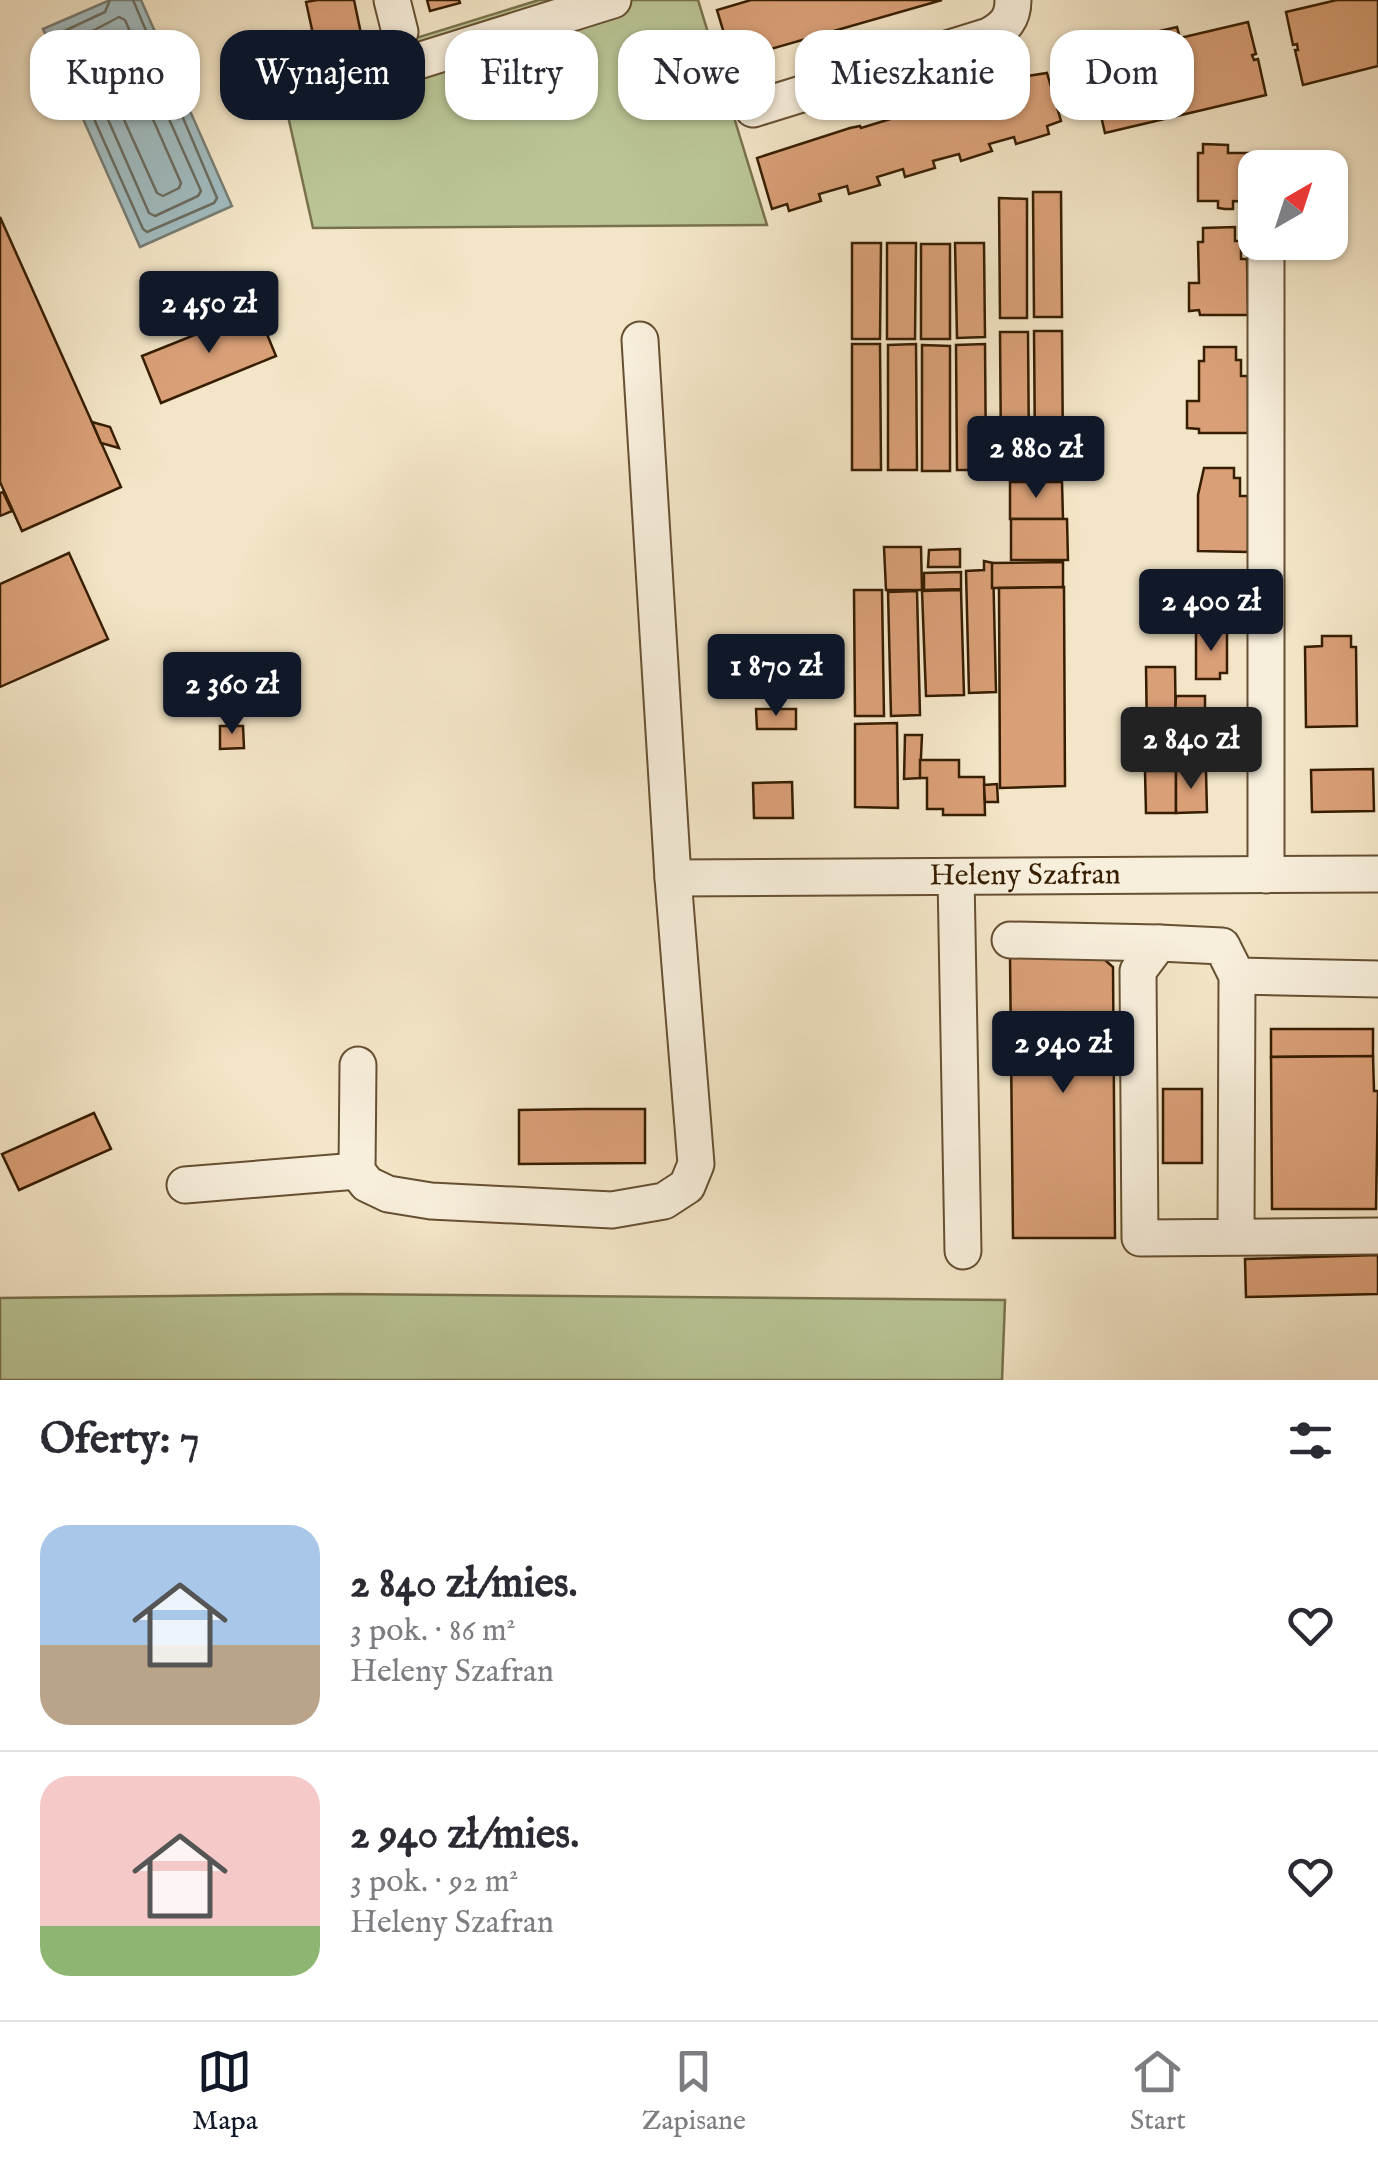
<!DOCTYPE html>
<html lang="pl">
<head>
<meta charset="utf-8">
<style>
	body { margin:0; font-family:"IM FELL English",serif; background:#f2f2f3; color:#2b2b33; height:100vh; display:flex; flex-direction:column; font-size:38px; white-space:nowrap }
	* { box-sizing:border-box; margin:0 }
	p { font-size:32px; color:#7c7c81 }
	.icon { flex:none; width:55px; height:55px; fill:none; stroke:currentColor; stroke-width:2; stroke-linecap:round; stroke-linejoin:round }
	.map { position:relative; height:1380px; overflow:hidden }
	.drawer { display:flex; flex-direction:column; background:#fff; flex:1 }
	.drawer>* { flex:none }
	.banner { position:absolute; left:30px; top:30px; width:1320px; height:90px; display:flex; gap:20px }
	.needle { width:65px; rotate:39deg }
	.tools { position:absolute; left:1238px; top:150px; display:grid; gap:20px }
	.tools a { display:grid; place-items:center; width:110px; height:110px; border-radius:20px; background:#fff; box-shadow:0 2px 8px #0004; font-size:50px }
	.price { position:absolute; translate:-50% -85px; padding:0 22px; border-radius:10px; background:#111827; color:#fff; font-size:32px; line-height:65px; filter:drop-shadow(0 2px 5px #0008) }
	.price::after { content:''; position:absolute; left:50%; top:60px; width:30px; height:22px; margin-left:-15px; background:inherit; clip-path:polygon(0 0,100% 0,50% 100%) }
	.price.active { background:#222; color:#fff }
	ul { padding:0; list-style:none }
	li { display:flex; align-items:center; gap:30px; height:250px; padding:0 40px }
	li+li { border-top:2px solid #e1e1e2 }
	li span { display:grid; place-items:center; flex:none; width:280px; height:200px; border-radius:30px; color:#555 }
	li>.icon { margin-inline-start:auto }
	span .icon { width:120px; height:120px; fill:#fffc; stroke-width:1 }
	li b { font-size:42px }
	h2 { display:flex; justify-content:space-between; align-items:center; height:120px; padding:0 40px; font-size:42px }
	.tag { padding:0 35px; border-radius:30px; background:#fff; box-shadow:0 2px 8px #0004; font-size:35px; line-height:90px }
	.tag.active { background:#111827; color:#fff }
	.tabs { display:flex; justify-content:space-around; align-items:center; height:140px; border-top:2px solid #e1e1e2; background:#fff; font-size:28px; color:#7c7c81 }
	.tabs a { display:grid; justify-items:center; gap:5px }
	.tabs .active { color:#111827 }
	.map>svg:first-child { display:block }
	.green { fill:#bac596; stroke:#78724c; stroke-width:2.5 }
	.water { fill:#a1bcc0; stroke:#777d74; stroke-width:2.5 }
	.lines { fill:none; stroke-linecap:round; stroke-linejoin:round }
	.shore { stroke:#6c6d60; stroke-width:2.5 }
	.building { fill:#d99f77; stroke:#371e01; stroke-width:2.5 }
	.minor-casing { stroke:#665032; stroke-width:39 }
	.minor { stroke:#f7eedb; stroke-width:35 }
	.labels { text-anchor:middle; dominant-baseline:central; stroke-width:9; stroke-linejoin:round; paint-order:stroke }
	.street-label { font-size:30px; fill:#371e01; stroke:#f7eedb }
</style>
</head>
<body>
<div class="map">
<svg width="1378" height="1380" viewBox="0 0 1378 1380">
	<rect width="100%" height="100%" fill="#f3e5c7"/>
	<filter id="stains"><feTurbulence type="fractalNoise" baseFrequency=".002" numOctaves="4"/><feColorMatrix values="0 0 0 0 .2 0 0 0 0 .09 0 0 0 0 .02 0 0 0 .5 -.17"/></filter>
	<radialGradient id="worn" r=".72"><stop offset=".6" stop-color="#630" stop-opacity="0"/><stop offset="1" stop-color="#630" stop-opacity=".3"/></radialGradient>
	<g class="green">
		<path d="M 539,0 L 698,0 L 767,225 L 313,228 L 280,80 Z"/>
		<path d="M 341,1294 L 1005,1300 L 1002,1380 L 0,1380 L 0,1298 Z"/>
	</g>
	<path class="water" d="M 110,0 L 141,0 L 232,206 L 140,247 L 43,29 Z"/>
	<g class="lines">
		<g class="shore">
			<path d="M 110,0 L 105,12 L 60,33 L 58,38 L 143,229 L 147,232 L 214,203 L 217,198 L 133,0"/>
			<path d="M 119,17 L 125,20 L 201,191 L 198,196 L 155,216 L 149,213 L 75,44 L 77,39 Z"/>
			<path d="M 113,40 L 119,42 L 181,183 L 179,188 L 163,196 L 157,193 L 94,53 L 96,47 Z"/>
		</g>
	</g>
	<g class="building">
		<path d="M 317,0 L 354,0 L 364,48 L 318,57 L 306,2 Z"/>
		<path d="M 427,0 L 459,0 L 460,3 L 430,11 Z"/>
		<path d="M 751,0 L 942,0 L 732,60 L 717,10 Z"/>
		<path d="M 1337,0 L 1378,0 L 1378,66 L 1303,85 L 1295,50 L 1298,50 L 1297,44 L 1293,45 L 1286,12 Z"/>
		<path d="M 1248,22 L 1256,54 L 1252,55 L 1254,60 L 1258,59 L 1266,95 L 1105,133 L 1097,99 L 1109,96 L 1108,90 L 1095,93 L 1088,61 L 1150,46 L 1147,34 L 1177,27 L 1180,38 Z"/>
		<path d="M 1047,73 L 1061,121 L 1047,126 L 1049,134 L 1016,144 L 1014,137 L 989,144 L 992,151 L 961,161 L 959,154 L 933,161 L 935,168 L 905,177 L 903,169 L 877,177 L 880,185 L 849,194 L 847,186 L 819,194 L 821,201 L 789,211 L 787,204 L 772,209 L 757,158 L 850,128 L 860,126 L 861,128 L 897,117 L 896,115 L 906,111 L 917,111 L 974,91 L 975,93 L 1012,83 L 1021,77 Z"/>
		<path d="M 1203,144 L 1228,145 L 1228,153 L 1267,153 L 1267,168 L 1255,168 L 1254,202 L 1233,201 L 1233,209 L 1225,209 L 1218,208 L 1218,201 L 1198,201 L 1198,153 L 1203,153 Z"/>
		<path d="M 1033,192 L 1061,192 L 1062,317 L 1034,317 Z"/>
		<path d="M 999,198 L 1027,199 L 1027,318 L 1000,318 Z"/>
		<path d="M 0,217 L 121,487 L 22,531 L 0,482 Z"/>
		<path d="M 1235,227 L 1235,241 L 1241,241 L 1241,259 L 1247,259 L 1248,315 L 1200,315 L 1199,310 L 1189,311 L 1189,283 L 1199,283 L 1198,242 L 1203,242 L 1203,228 Z"/>
		<path d="M 852,243 L 881,243 L 880,339 L 852,339 Z"/>
		<path d="M 887,243 L 916,243 L 915,339 L 887,339 Z"/>
		<path d="M 955,243 L 984,243 L 985,337 L 957,338 Z"/>
		<rect x="921" y="244" width="29" height="95"/>
		<path d="M 257,310 L 276,356 L 161,403 L 142,356 Z"/>
		<path d="M 1034,331 L 1062,331 L 1063,457 L 1035,457 Z"/>
		<path d="M 1000,332 L 1028,332 L 1029,457 L 1001,457 Z"/>
		<path d="M 852,344 L 880,344 L 881,470 L 852,470 Z"/>
		<path d="M 916,344 L 917,470 L 888,470 L 888,345 Z"/>
		<path d="M 985,344 L 986,470 L 957,470 L 956,345 Z"/>
		<path d="M 922,345 L 950,346 L 950,471 L 922,471 Z"/>
		<path d="M 1204,347 L 1236,347 L 1236,360 L 1241,360 L 1241,376 L 1248,376 L 1248,433 L 1199,433 L 1199,429 L 1187,428 L 1187,401 L 1199,401 L 1199,361 L 1204,361 Z"/>
		<path d="M 92,422 L 110,427 L 119,448 L 101,443 Z"/>
		<path d="M 1065,461 L 1066,479 L 1012,479 L 1011,462 Z"/>
		<path d="M 1204,468 L 1234,468 L 1234,478 L 1240,478 L 1240,496 L 1248,496 L 1248,552 L 1198,551 L 1198,495 Z"/>
		<path d="M 1010,482 L 1062,482 L 1063,519 L 1010,519 Z"/>
		<path d="M 3,492 L 12,511 L 0,516 L 0,493 Z"/>
		<path d="M 1011,519 L 1067,519 L 1068,560 L 1011,560 Z"/>
		<path d="M 884,547 L 921,547 L 922,590 L 886,590 Z"/>
		<path d="M 960,549 L 960,567 L 928,567 L 929,550 Z"/>
		<path d="M 69,553 L 108,639 L 0,687 L 0,584 Z"/>
		<path d="M 984,561 L 993,563 L 996,692 L 969,693 L 966,571 L 984,570 Z"/>
		<path d="M 1063,562 L 1063,587 L 992,588 L 992,563 Z"/>
		<path d="M 961,572 L 961,589 L 924,590 L 924,573 Z"/>
		<path d="M 1064,587 L 1065,786 L 1000,788 L 999,588 Z"/>
		<path d="M 854,590 L 882,590 L 884,716 L 855,716 Z"/>
		<path d="M 961,590 L 964,695 L 926,696 L 922,591 Z"/>
		<path d="M 917,591 L 920,715 L 891,716 L 888,592 Z"/>
		<path d="M 1196,631 L 1227,631 L 1227,673 L 1220,673 L 1220,679 L 1196,679 Z"/>
		<path d="M 1322,636 L 1351,636 L 1351,647 L 1356,647 L 1357,726 L 1306,727 L 1305,647 L 1322,646 Z"/>
		<path d="M 269,663 L 270,690 L 221,691 L 220,664 Z"/>
		<path d="M 1146,667 L 1175,667 L 1176,738 L 1147,738 Z"/>
		<path d="M 1176,696 L 1205,696 L 1205,715 L 1175,715 Z"/>
		<path d="M 756,709 L 796,709 L 796,729 L 757,729 Z"/>
		<path d="M 897,723 L 898,808 L 855,807 L 855,724 Z"/>
		<path d="M 220,726 L 243,726 L 244,748 L 220,749 Z"/>
		<path d="M 905,735 L 922,735 L 920,778 L 904,779 Z"/>
		<path d="M 920,760 L 959,760 L 959,777 L 984,777 L 985,815 L 943,815 L 943,809 L 927,809 L 927,778 L 920,778 Z"/>
		<path d="M 1373,769 L 1374,811 L 1312,812 L 1311,770 Z"/>
		<path d="M 1145,771 L 1176,771 L 1176,813 L 1146,813 Z"/>
		<path d="M 1176,771 L 1206,771 L 1207,812 L 1176,813 Z"/>
		<path d="M 792,782 L 793,818 L 754,818 L 753,783 Z"/>
		<path d="M 997,784 L 998,802 L 985,802 L 984,785 Z"/>
		<path d="M 1098,954 L 1113,967 L 1115,1238 L 1013,1238 L 1010,955 Z"/>
		<path d="M 1271,1029 L 1373,1029 L 1373,1056 L 1271,1057 Z"/>
		<path d="M 1373,1056 L 1374,1091 L 1378,1091 L 1376,1209 L 1272,1209 L 1271,1057 Z"/>
		<rect x="1163" y="1089" width="39" height="74"/>
		<path d="M 585,1109 L 645,1109 L 645,1163 L 519,1164 L 519,1110 Z"/>
		<path d="M 94,1113 L 111,1149 L 19,1190 L 2,1154 Z"/>
		<path d="M 1378,1255 L 1378,1294 L 1246,1297 L 1245,1259 Z"/>
	</g>
	<g class="lines">
		<defs>
			<g id="minor">
				<path d="M 392,0 L 400,32"/>
				<path d="M 303,97 L 613,0"/>
				<path d="M 753,109 L 989,36 C 1005,27 1013,19 1013,0"/>
				<path d="M 1266,875 L 1266,242"/>
				<path d="M 956,877 L 963,1251"/>
				<path id="s1" d="M 673,878 L 1378,874"/>
				<path d="M 1010,940 L 1159,943"/>
				<path d="M 1237,976 L 1378,979"/>
				<path d="M 358,1065 L 357,1171 L 367,1184 L 388,1194 L 431,1201 L 612,1210 L 664,1201 L 687,1186 L 696,1164 L 673,878 L 640,340"/>
				<path d="M 185,1185 L 357,1171"/>
				<path d="M 1236,1236 L 1237,976 L 1222,946 L 1159,943 L 1138,971 L 1140,1238 L 1378,1236"/>
			</g>
		</defs>
		<use href="#minor" class="minor-casing"/>
		<use href="#minor" class="minor"/>
	</g>
	<g class="labels">
		<g class="street-label">
			<text stroke="none"><textPath href="#s1" startOffset="352">Heleny Szafran</textPath></text>
		</g>
	</g>
	<rect width="100%" height="100%" filter="url(#stains)"/>
	<rect width="100%" height="100%" fill="url(#worn)"/>
</svg>
<div class="tools">
<a><svg class="needle" viewBox="-14 -14 28 28"><path d="M0-13l5 13h-10z" fill="#e53935"/><path d="M0 13l5-13h-10z" fill="#7c7c81"/></svg></a>
</div>
<b class="price" style="left:209px;top:356px">2 450 zł</b>
<b class="price" style="left:1036px;top:501px">2 880 zł</b>
<b class="price" style="left:1211px;top:654px">2 400 zł</b>
<b class="price" style="left:776px;top:719px">1 870 zł</b>
<b class="price" style="left:232px;top:737px">2 360 zł</b>
<b class="price active" style="left:1191px;top:792px">2 840 zł</b>
<b class="price" style="left:1063px;top:1096px">2 940 zł</b>
<div class="banner">
<a class="tag">Kupno</a>
<a class="tag active">Wynajem</a>
<a class="tag">Filtry</a>
<a class="tag">Nowe</a>
<a class="tag">Mieszkanie</a>
<a class="tag">Dom</a>
</div>
</div>
<section class="drawer">
<h2>Oferty: 7<svg class="icon" aria-label="filters" viewBox="0 0 24 24"><path d="M4 7h16M4 17h16"/><circle cx="9" cy="7" r="2"/><circle cx="15" cy="17" r="2"/></svg></h2>
<ul>
<li><span style="background:linear-gradient(#a9c7e8 60%,#b9a48a 0)"><svg class="icon" aria-label="home" viewBox="0 0 24 24"><path d="M3 11l9-7 9 7M6 9v11h12V9"/></svg></span><div><b>2 840 zł/mies.</b><p>3 pok. · 86 m²</p><p>Heleny Szafran</p></div><svg class="icon" aria-label="heart" viewBox="0 0 24 24"><path d="M12 20l-8-8c-3-5 5-10 8-4 3-6 11-1 8 4z"/></svg></li>
<li><span style="background:linear-gradient(#f6c9c9 75%,#8fb573 0)"><svg class="icon" aria-label="home" viewBox="0 0 24 24"><path d="M3 11l9-7 9 7M6 9v11h12V9"/></svg></span><div><b>2 940 zł/mies.</b><p>3 pok. · 92 m²</p><p>Heleny Szafran</p></div><svg class="icon" aria-label="heart" viewBox="0 0 24 24"><path d="M12 20l-8-8c-3-5 5-10 8-4 3-6 11-1 8 4z"/></svg></li>
</ul>
</section>
<nav class="tabs">
<a class="active"><svg class="icon" aria-label="map" viewBox="0 0 24 24"><path d="M3 6l6-2 6 2 6-2v14l-6 2-6-2-6 2zM9 4v14M15 6v14"/></svg>Mapa</a>
<a><svg class="icon" aria-label="saved" viewBox="0 0 24 24"><path d="M7 4h10v16l-5-4-5 4z"/></svg>Zapisane</a>
<a><svg class="icon" aria-label="home" viewBox="0 0 24 24"><path d="M3 11l9-7 9 7M6 9v11h12V9"/></svg>Start</a>
</nav>
</body>
</html>
